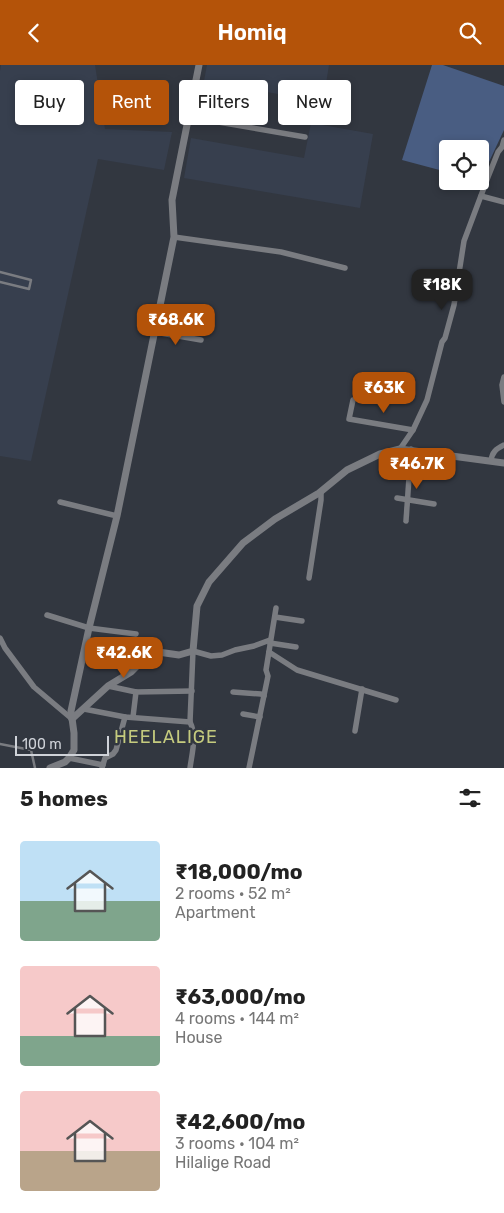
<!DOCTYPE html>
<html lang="en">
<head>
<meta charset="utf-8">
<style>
	body { margin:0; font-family:Rubik,sans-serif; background:#f6f6f6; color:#222; height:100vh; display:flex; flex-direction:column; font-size:19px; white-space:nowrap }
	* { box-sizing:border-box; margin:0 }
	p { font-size:16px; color:#767676 }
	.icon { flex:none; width:28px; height:28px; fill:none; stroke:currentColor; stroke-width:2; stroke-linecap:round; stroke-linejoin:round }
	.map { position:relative; height:703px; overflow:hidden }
	.drawer { display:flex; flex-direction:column; background:#fff; flex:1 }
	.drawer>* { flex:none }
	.banner { position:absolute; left:15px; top:15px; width:475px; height:45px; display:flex; gap:10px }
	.buttons { position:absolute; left:439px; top:75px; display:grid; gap:10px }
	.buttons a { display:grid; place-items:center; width:50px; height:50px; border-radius:5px; background:#fff; box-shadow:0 2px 8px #0003; font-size:25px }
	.scale { position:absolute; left:15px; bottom:12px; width:94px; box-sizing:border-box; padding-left:5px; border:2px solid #cfd2d8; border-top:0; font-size:14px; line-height:18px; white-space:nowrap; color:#cfd2d8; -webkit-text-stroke:4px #323740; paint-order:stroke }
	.price { position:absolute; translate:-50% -42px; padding:0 11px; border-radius:10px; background:#b45309; color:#fff; font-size:16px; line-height:32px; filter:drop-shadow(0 1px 2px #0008) }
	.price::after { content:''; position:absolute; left:50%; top:30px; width:15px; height:11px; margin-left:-8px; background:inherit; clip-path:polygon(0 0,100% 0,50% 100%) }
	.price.current { background:#222; color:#fff }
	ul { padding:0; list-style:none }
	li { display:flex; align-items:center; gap:15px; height:125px; padding:0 20px }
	li span { display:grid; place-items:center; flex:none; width:140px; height:100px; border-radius:5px; color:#555 }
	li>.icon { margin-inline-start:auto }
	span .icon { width:60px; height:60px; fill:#fffc; stroke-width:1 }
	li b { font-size:21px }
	h2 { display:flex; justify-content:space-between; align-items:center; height:60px; padding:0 20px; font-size:21px }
	.chip { padding:0 18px; border-radius:5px; background:#fff; box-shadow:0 2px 8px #0003; font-size:18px; line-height:45px }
	.chip.current { background:#b45309; color:#fff }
	header { display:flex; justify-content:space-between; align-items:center; height:65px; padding:0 20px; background:#b45309; color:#fff; font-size:22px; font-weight:600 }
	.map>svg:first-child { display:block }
	.built { fill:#373f4e }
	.green { fill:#495d82 }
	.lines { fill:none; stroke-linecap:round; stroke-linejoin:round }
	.service { stroke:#7a7c81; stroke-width:2.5 }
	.minor { stroke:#7a7c81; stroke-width:5.5 }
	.tertiary { stroke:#7a7c81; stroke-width:7 }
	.labels { text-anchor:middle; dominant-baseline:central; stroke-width:5; stroke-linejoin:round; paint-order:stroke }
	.quarter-label { font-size:18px; letter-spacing:1px; fill:#c5cb7e; stroke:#323740 }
</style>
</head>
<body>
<header><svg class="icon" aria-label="back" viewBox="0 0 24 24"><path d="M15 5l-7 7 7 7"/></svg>Homiq<svg class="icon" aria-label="search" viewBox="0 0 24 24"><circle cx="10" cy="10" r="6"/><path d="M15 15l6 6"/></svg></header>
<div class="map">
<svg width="504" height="703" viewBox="0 0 504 703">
	<rect width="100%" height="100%" fill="#323740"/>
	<g class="built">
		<path d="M 1,0 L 95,0 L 105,64 L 172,67 L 164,105 L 98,94 L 31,396 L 0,391 L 0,6 Z"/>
		<path d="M 207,0 L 329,0 L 323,37 L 204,16 Z"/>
		<path d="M 311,58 L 373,69 L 360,143 L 184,113 L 191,73 L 304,93 Z"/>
	</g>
	<path class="green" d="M 432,0 L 443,0 L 504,21 L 504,65 L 480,116 L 480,84 L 448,84 L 447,107 L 402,95 Z"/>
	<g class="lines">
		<g class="service">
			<path d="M 0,207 L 31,215 L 29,224 L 0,217"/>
			<path d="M 0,679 L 31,685 L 35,703"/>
		</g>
		<g class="minor">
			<path d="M 189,52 L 305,72"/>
			<path d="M 481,131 L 504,137"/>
			<path d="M 174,172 L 281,187 L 345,203"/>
			<path d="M 155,267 L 201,275"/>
			<path d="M 504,312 L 502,320 L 504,337"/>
			<path d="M 353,335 L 349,354 L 413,365"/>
			<path d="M 400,384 L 413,365 L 427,335 L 442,277 L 445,273 L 454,240 L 464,176 L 488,112 L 498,87 L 502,82 L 504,75"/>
			<path d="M 491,396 C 492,387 496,384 504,380"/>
			<path d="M 397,433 L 434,439"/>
			<path d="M 60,437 L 117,451"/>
			<path d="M 406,456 L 411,384"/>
			<path d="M 309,513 L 321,435 L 321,427"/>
			<path d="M 47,550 L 89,563 L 136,569"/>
			<path d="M 275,552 L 302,556"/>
			<path d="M 0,573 L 5,583 L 34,622 L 72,654"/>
			<path d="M 270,578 L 296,582"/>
			<path d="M 269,587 L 297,605 L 396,635"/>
			<path d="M 108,621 L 136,627"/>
			<path d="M 233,627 L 261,629 L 264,631"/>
			<path d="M 84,644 L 125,652 L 190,657"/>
			<path d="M 243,649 L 260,652"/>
			<path d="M 133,652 L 136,627 L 192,626"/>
			<path d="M 355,666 L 362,624"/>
			<path d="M 69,693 L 103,700"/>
			<path d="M 102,703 L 105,693 L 113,689 L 116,685 L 125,652"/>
			<path d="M 190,703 C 192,688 197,671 190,657 L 193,586 L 211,591 L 222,590 L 235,585 L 254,581 L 270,575"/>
			<path d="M 249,703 L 268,611 L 266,605 L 276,543"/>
		</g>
		<g class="tertiary">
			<path d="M 72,654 L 108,621 L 131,607 L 148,590 L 158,587 L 179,590 L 193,586 L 197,541 L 209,517 L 243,478 L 275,454 L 319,428 L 347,405 L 380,389 L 400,384 L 504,398"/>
			<path d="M 50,703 L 65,697 L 69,693 L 74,685 L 74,668 L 71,646 L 89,563 L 117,451 L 174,172 L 172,135 L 199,0"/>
		</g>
	</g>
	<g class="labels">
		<g class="quarter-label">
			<text x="166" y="672">HEELALIGE</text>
		</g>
	</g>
</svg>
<div class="buttons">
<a><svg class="icon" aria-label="locate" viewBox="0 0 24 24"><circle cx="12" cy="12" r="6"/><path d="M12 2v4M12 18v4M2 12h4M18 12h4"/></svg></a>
</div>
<div class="scale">100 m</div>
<b class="price current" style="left:442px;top:246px">₹18K</b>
<b class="price" style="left:176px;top:281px">₹68.6K</b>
<b class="price" style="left:384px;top:349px">₹63K</b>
<b class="price" style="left:417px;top:425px">₹46.7K</b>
<b class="price" style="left:124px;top:614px">₹42.6K</b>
<div class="banner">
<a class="chip">Buy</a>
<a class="chip current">Rent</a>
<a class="chip">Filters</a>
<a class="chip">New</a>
</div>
</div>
<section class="drawer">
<h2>5 homes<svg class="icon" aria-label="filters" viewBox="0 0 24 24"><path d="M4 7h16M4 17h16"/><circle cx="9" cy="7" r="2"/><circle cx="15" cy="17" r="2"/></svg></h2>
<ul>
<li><span style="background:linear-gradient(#bfe0f5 60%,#7fa58c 0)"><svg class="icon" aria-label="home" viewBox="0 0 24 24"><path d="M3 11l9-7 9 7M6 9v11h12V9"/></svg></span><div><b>₹18,000/mo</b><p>2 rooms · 52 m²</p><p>Apartment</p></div></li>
<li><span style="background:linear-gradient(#f6c9c9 70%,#7fa58c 0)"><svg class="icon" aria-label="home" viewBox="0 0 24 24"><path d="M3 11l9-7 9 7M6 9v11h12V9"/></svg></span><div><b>₹63,000/mo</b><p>4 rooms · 144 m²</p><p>House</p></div></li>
<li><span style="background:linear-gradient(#f6c9c9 60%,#b9a48a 0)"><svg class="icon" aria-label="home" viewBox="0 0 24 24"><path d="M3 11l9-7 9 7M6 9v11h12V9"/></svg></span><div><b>₹42,600/mo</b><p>3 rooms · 104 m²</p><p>Hilalige Road</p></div></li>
</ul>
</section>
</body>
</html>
